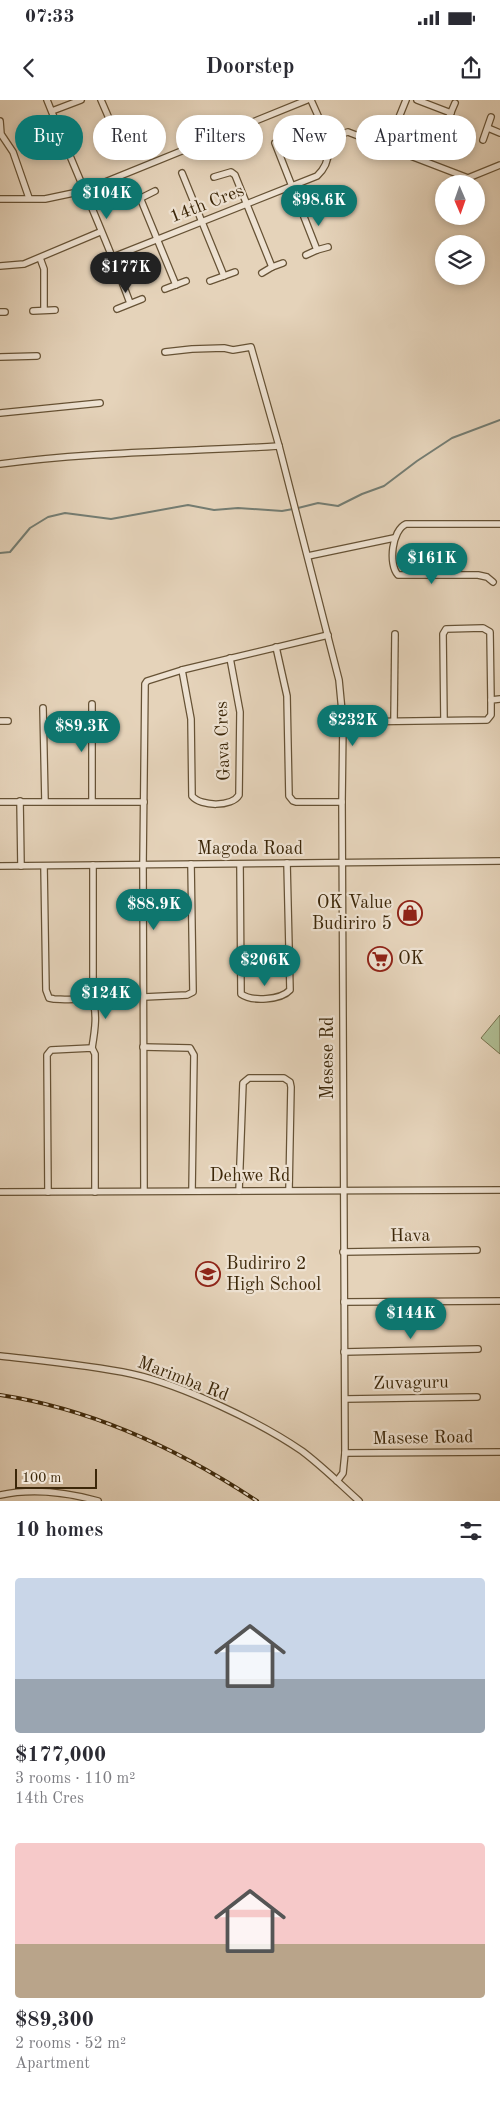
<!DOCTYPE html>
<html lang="en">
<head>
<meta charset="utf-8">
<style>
	body { margin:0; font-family:"Old Standard TT",serif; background:#f7f7f7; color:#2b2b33; height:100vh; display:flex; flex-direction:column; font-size:19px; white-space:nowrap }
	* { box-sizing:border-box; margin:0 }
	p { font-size:16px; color:#7c7c81 }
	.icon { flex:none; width:28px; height:28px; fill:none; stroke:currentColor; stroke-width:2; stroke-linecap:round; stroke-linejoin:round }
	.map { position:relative; height:1401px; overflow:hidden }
	.details { display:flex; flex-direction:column; background:#fff; flex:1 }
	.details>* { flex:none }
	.banner { position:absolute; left:15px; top:15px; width:470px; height:45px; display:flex; gap:10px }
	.needle { width:32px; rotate:178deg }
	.tools { position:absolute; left:435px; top:75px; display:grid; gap:10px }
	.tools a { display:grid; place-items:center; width:50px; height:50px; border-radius:50%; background:#fff; box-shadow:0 2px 8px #0003; font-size:25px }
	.scale { position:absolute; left:15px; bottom:12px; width:82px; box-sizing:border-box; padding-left:5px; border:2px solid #3c2709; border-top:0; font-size:14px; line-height:18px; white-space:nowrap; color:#3c2709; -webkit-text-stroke:4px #eee2d2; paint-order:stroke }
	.price { position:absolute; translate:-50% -42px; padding:0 11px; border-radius:18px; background:#0f766e; color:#fff; font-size:16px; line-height:32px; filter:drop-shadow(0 1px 2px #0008) }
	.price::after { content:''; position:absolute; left:50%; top:30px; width:15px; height:11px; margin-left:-8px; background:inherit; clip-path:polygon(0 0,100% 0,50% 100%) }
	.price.current { background:#222; color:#fff }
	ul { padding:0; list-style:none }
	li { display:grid; align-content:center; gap:10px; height:265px; padding:0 15px }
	li span { display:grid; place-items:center; height:155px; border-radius:5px; color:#555 }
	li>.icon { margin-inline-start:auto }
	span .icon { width:90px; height:90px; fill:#fffc; stroke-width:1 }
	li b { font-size:21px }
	h2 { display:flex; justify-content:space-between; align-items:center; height:60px; padding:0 15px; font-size:21px }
	.pill { padding:0 18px; border-radius:22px; background:#fff; box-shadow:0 2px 8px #0003; font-size:18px; line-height:45px }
	.pill.current { background:#0f766e; color:#fff }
	.status { display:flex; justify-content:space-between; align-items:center; height:35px; padding:0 25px; background:#fff; direction:ltr }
	.status svg { height:14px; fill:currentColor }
	header { display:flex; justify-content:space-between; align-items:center; height:65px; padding:0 15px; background:#fff; font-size:22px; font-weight:800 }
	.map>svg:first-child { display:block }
	.green { fill:#b0be94; stroke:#76724e }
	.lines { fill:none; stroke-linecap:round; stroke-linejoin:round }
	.stream { stroke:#747d73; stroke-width:2 }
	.minor-casing { stroke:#665235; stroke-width:8 }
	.minor { stroke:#eee2d2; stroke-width:5.5 }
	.rail-casing { stroke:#3c2709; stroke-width:4 }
	.rail { stroke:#eee2d2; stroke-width:2; stroke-dasharray:5.5; stroke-linecap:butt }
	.labels { text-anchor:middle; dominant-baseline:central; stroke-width:4.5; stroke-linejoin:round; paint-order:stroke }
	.street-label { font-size:18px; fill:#3c2709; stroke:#eee2d2 }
	.poi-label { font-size:18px; fill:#3c2709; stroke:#eee2d2; text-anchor:start }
</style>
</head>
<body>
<div class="status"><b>07:33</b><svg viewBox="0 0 49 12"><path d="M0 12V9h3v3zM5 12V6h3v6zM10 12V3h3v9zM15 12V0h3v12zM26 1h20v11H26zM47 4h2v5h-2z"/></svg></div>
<header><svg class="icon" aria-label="back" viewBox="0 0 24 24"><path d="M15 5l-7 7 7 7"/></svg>Doorstep<svg class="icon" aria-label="share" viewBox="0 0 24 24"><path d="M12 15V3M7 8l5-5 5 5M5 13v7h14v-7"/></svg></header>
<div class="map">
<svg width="500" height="1401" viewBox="0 0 500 1401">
	<rect width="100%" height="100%" fill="#e5d3ba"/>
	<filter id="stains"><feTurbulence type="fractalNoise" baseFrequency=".004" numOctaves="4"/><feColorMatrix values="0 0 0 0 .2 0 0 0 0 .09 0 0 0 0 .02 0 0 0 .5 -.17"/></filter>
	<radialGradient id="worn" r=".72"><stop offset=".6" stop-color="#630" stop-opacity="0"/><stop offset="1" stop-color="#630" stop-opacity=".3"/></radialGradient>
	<path class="green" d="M 500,915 L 500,954 L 481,938 Z"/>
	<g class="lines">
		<g class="stream">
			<path d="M 298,408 L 318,403 L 338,406 L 362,394 L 384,386 L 417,361 L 452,338 L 500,320"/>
			<path d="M 0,453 L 10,452 L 30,428 L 48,417 L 65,413 L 111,419 L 188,405 L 214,410 L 238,408 L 282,411 L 293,409"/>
		</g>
		<defs>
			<g id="minor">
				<path d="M 47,0 C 74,68 105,135 130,203"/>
				<path d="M 101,0 L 121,46"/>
				<path d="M 417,0 L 451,13"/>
				<path d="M 52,11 L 81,0"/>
				<path d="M 0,21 L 1,34 L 13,52 L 29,98"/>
				<path d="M 488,28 L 500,33"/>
				<path d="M 443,31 L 455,3"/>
				<path d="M 327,38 L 348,32 L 468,78 L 500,65"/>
				<path d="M 483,40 L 491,17"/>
				<path d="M 275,43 L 317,150 L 306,155"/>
				<path d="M 387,47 L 406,0"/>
				<path d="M 108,51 L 136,40"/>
				<path d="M 182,73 L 224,176"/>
				<path d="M 214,77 L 231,72 L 235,75 L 272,167 L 283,163"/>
				<path d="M 155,91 L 141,98 L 141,100 L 176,185"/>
				<path d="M 0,99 L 45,99 L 83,91 L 307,0"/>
				<path d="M 317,150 L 328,147"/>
				<path d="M 113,157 L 317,76 C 341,54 321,24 311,0"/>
				<path d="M 40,158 L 44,169 L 44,210"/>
				<path d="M 0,166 L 24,164 L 100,132"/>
				<path d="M 262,173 L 272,167"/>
				<path d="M 210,181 L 235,172"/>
				<path d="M 165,189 L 186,181"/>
				<path d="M 117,209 L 142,199"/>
				<path d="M 33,211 L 55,210"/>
				<path d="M 0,212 L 5,212"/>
				<path d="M 165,252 L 192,249 L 224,248 L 233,250 L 251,247 L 279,346 L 339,580 L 343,622 L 342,702 L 345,1353 L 343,1373 L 337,1381"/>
				<path d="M 0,257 L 37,256"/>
				<path d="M 0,313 L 100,303"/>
				<path d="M 0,364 C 93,351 186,352 279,346"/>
				<path d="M 308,456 L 394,438"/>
				<path d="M 493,482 L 487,477 L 478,475 L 398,475 C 388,464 392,430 406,424 L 500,424"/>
				<path d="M 276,547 L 287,596 L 289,696 L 293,701 L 296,702 L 342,702"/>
				<path d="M 182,570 L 191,619 L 192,696 C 201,707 232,707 239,695 L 240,612 L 230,558"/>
				<path d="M 43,608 L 45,701"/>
				<path d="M 394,620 L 395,534"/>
				<path d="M 444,620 L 443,534 L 446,529 L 483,528 L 490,532 L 491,600"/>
				<path d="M 0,621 L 8,621"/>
				<path d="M 343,622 L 487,620 L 491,615 L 491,600 L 500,599"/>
				<path d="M 20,701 L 21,766"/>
				<path d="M 92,701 L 92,604"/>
				<path d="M 0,702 L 144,702"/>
				<path d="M 240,764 L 241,894 C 252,902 281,900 290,890 L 287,763"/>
				<path d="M 0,766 L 500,761"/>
				<path d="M 44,766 L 46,890 L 49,898 L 54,899 C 65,899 85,902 93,892 L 93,765"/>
				<path d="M 91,895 C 98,912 95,930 92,948"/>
				<path d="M 144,897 L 187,895 L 193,892 L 191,764"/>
				<path d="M 143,947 L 190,948 L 194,955 L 192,1091"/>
				<path d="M 144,1091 L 143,764 L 145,584 L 147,581 L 182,570 L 328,535"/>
				<path d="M 239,1091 L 243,983 L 249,978 L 284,978 L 290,982 L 291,987 L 289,1090"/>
				<path d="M 0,1092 L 500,1090"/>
				<path d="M 48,1092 L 47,955 L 51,950 L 92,948 L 95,954 L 95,1092"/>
				<path d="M 343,1152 L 477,1150"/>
				<path d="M 344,1202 L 500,1201"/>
				<path d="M 344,1252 L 478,1249"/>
				<path d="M 0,1256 C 44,1261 89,1265 132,1274 C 182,1285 260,1322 302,1351 C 322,1366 340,1384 359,1401"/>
				<path d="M 345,1299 L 477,1297"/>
				<path d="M 345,1353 L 500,1352"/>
				<path d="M 0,1395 C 33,1388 66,1392 98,1401"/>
			</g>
		</defs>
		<use href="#minor" class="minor-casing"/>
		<use href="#minor" class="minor"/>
		<defs>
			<path id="rail" d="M 0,1295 C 92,1309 180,1350 257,1401"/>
		</defs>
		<use href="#rail" class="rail-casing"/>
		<use href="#rail" class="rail"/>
	</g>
	<defs>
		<symbol id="shop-ring" viewBox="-11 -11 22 22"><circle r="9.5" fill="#eee2d2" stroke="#8f2418" stroke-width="1.5"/><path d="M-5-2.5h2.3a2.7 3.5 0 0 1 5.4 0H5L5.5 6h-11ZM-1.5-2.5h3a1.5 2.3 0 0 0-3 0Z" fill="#8f2418"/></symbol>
		<symbol id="supermarket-ring" viewBox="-11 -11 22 22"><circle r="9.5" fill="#eee2d2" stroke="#8f2418" stroke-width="1.5"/><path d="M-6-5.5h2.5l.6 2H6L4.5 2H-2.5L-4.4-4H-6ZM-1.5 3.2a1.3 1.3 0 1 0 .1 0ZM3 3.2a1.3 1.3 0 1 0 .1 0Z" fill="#8f2418"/></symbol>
		<symbol id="school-ring" viewBox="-11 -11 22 22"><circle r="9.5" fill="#eee2d2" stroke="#8f2418" stroke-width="1.5"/><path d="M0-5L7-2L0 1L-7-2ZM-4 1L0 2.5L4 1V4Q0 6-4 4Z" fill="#8f2418"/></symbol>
	</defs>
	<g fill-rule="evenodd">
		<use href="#shop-ring" x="396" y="799" width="28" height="28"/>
		<use href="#supermarket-ring" x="366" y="845" width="28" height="28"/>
		<use href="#school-ring" x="194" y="1160" width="28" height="28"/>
	</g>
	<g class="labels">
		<g class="street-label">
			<text transform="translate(207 104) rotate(-21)">14th Cres</text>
			<text transform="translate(223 641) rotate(-92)">Gava Cres</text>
			<text x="250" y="749">Magoda Road</text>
			<text transform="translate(328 958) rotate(-90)">Mesese Rd</text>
			<text x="250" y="1076">Dehwe Rd</text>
			<text transform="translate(410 1136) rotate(-1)">Hava</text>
			<text transform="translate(183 1279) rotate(21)">Marimba Rd</text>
			<text transform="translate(411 1283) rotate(-1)">Zuvaguru</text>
			<text transform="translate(423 1338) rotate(-1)">Masese Road</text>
		</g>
		<g class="poi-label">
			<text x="392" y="803" text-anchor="end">OK Value<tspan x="392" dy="21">Budiriro 5</tspan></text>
			<text x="398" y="859">OK</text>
			<text x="226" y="1164">Budiriro 2<tspan x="226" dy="21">High School</tspan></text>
		</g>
	</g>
	<rect width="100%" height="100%" filter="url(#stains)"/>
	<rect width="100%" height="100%" fill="url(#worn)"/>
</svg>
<div class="tools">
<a><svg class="needle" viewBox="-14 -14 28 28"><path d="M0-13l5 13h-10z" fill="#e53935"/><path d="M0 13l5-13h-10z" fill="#7c7c81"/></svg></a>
<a><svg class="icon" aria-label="layers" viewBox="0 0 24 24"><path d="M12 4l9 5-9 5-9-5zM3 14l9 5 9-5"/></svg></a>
</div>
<div class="scale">100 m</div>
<b class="price" style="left:107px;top:120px">$104K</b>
<b class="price" style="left:319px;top:127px">$98.6K</b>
<b class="price current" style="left:126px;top:194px">$177K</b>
<b class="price" style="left:432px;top:485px">$161K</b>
<b class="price" style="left:353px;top:647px">$232K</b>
<b class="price" style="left:82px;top:653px">$89.3K</b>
<b class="price" style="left:154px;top:831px">$88.9K</b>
<b class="price" style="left:265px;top:887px">$206K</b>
<b class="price" style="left:106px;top:920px">$124K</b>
<b class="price" style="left:411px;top:1240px">$144K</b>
<div class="banner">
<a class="pill current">Buy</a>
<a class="pill">Rent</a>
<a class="pill">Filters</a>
<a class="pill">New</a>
<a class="pill">Apartment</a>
</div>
</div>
<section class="details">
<h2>10 homes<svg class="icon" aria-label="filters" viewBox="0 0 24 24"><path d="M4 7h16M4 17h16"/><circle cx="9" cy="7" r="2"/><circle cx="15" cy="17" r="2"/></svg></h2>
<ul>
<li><span style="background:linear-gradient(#c9d6e8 65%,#9aa5b1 0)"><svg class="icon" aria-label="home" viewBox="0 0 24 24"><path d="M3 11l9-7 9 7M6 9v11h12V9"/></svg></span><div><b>$177,000</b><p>3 rooms · 110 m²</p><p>14th Cres</p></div></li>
<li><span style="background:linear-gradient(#f6c9c9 65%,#b9a48a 0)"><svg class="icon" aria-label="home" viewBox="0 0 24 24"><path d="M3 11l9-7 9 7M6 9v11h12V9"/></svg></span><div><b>$89,300</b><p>2 rooms · 52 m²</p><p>Apartment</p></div></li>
</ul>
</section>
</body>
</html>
